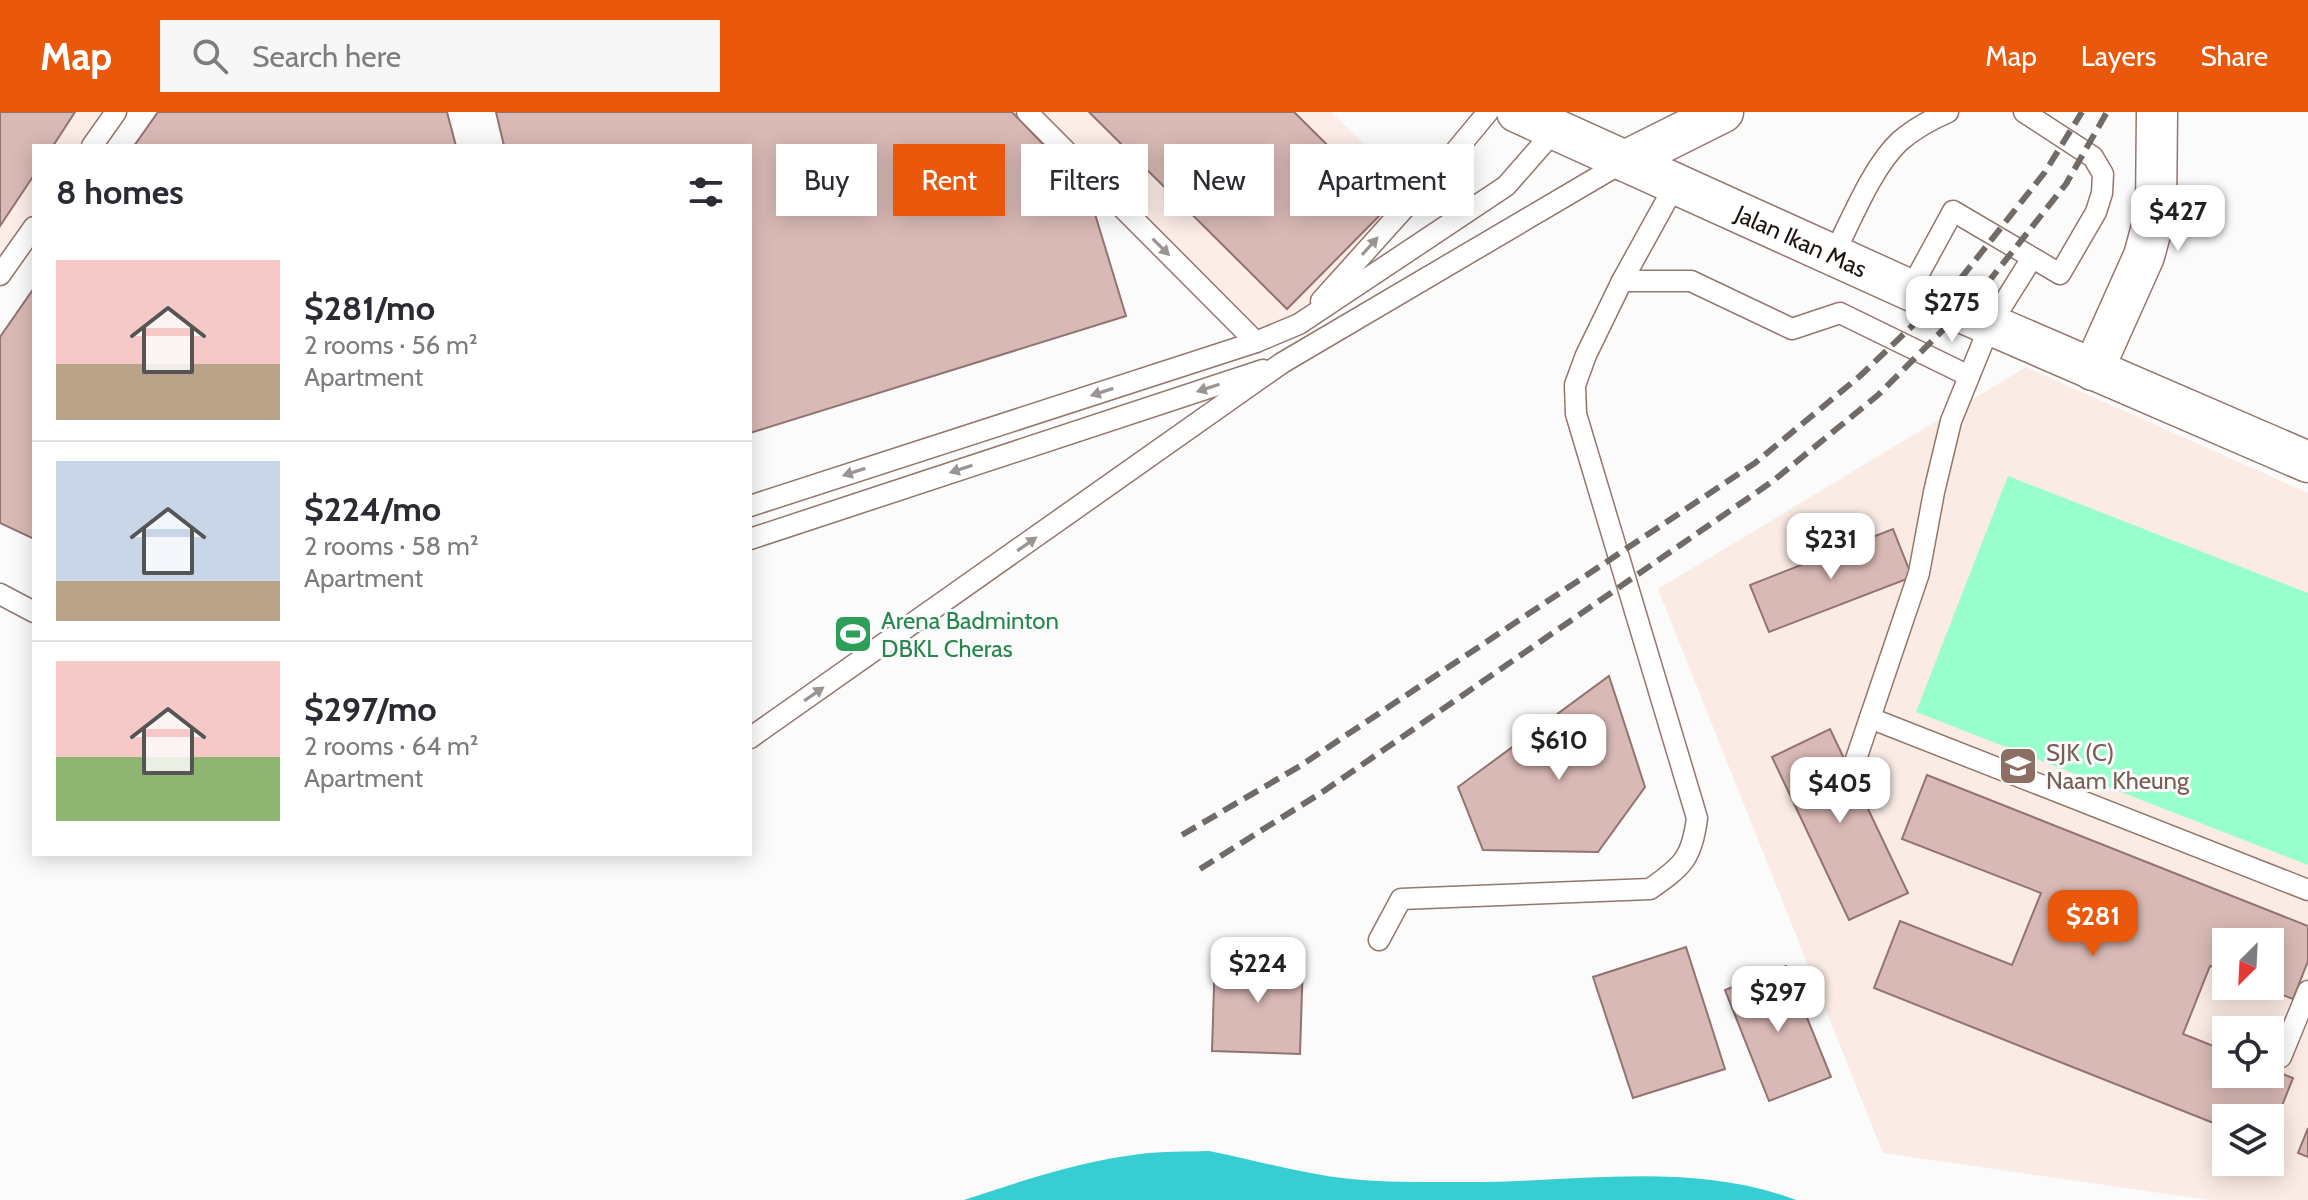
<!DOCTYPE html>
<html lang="en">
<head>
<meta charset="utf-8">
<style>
	body { margin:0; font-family:Cabin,sans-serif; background:#f7f7f7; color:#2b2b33; height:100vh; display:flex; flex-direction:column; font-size:30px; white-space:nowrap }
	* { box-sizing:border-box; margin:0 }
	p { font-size:26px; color:#7c7c81 }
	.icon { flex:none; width:44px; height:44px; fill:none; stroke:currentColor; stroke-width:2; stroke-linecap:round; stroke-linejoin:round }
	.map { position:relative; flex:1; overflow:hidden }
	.details { position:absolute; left:32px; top:32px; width:720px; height:712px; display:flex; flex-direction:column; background:#fff; border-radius:0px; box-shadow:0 4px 20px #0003 }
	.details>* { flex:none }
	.guide { position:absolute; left:776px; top:32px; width:760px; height:72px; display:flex; gap:16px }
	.needle { width:52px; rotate:204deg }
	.tools { position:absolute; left:2212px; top:816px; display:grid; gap:16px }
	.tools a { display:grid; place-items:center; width:72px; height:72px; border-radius:0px; background:#fff; box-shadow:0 4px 20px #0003; font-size:40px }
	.price { position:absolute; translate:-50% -68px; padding:0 18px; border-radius:16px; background:#fff; color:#222; font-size:26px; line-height:52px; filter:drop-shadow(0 2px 4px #0008) }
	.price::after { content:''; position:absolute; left:50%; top:48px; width:24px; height:18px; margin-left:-12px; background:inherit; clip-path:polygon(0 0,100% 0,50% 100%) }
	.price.current { background:#ea580c; color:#fff }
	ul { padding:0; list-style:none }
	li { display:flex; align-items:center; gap:24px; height:200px; padding:0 24px }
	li+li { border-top:2px solid #e1e1e2 }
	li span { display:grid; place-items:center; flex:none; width:224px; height:160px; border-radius:0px; color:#555 }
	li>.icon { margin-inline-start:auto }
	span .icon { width:96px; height:96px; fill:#fffc; stroke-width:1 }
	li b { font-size:34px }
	h2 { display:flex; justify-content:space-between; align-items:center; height:96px; padding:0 24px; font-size:34px }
	.tag { padding:0 28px; border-radius:0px; background:#fff; box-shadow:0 4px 20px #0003; font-size:28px; line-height:72px }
	.tag.current { background:#ea580c; color:#fff }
	header { display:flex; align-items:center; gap:48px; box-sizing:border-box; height:112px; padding:0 40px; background:#ea580c; color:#fff }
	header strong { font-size:38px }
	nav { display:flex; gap:44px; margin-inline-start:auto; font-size:28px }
	.search { width:560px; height:72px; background:#f7f7f7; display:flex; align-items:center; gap:20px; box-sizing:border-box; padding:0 28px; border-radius:0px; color:#7c7c81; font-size:30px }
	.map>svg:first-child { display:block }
	.commercial { fill:#fcede8 }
	.built { fill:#faebe4; fill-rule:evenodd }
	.green { fill:#98fecc }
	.water { fill:#36cdd3 }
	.building { fill:#d9b9b5; stroke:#917370; stroke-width:2 }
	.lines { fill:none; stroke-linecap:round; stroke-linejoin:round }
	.service-casing { stroke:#92776c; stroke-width:23 }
	.minor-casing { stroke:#92776c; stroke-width:43 }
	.service { stroke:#fff; stroke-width:20 }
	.minor { stroke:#fff; stroke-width:40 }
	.rail { stroke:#716b68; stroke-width:6; stroke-dasharray:16 8; stroke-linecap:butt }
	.oneway { fill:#9a9593 }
	.labels { text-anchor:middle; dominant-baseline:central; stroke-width:6; stroke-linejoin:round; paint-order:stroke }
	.street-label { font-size:24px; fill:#1e1410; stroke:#fbfbfb }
	.leisure-label { font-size:24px; fill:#27864d; stroke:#fbfbfb; text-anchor:start }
	.education-label { font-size:24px; fill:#785e54; stroke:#fbfbfb; text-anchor:start }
</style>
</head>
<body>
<header>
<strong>Map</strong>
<div class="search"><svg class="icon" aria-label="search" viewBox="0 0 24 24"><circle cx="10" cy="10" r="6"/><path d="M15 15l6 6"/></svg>Search here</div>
<nav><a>Map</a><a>Layers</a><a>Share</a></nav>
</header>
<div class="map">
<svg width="2308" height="1088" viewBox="0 0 2308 1088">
	<rect width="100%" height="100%" fill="#fbfbfb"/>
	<g class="commercial">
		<path d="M 0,0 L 104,0 L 80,34 L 34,34 L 34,100 L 0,148 Z"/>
		<path d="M 1037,0 L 1331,0 L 1411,78 L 1295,203 L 1256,221 Z"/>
	</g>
	<path class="built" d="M 2026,255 L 2308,381 L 2308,1088 L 2209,1088 L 1883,1041 L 1658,477 ZM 2226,830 L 2270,830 L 2270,874 L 2226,874 ZM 2226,918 L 2270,918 L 2270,962 L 2226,962 ZM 2226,1006 L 2270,1006 L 2270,1050 L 2226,1050 Z"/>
	<path class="green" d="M 2008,364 L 2308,481 L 2308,753 L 1916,600 Z"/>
	<path class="water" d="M 1209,1039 C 1245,1046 1280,1056 1316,1062 C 1362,1071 1410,1070 1456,1070 C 1569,1072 1687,1047 1796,1088 L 964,1088 C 1021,1069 1081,1049 1140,1042 C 1162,1039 1186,1040 1209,1039 Z"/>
	<g class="building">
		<path d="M 0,0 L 75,0 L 53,34 L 34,34 L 34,63 L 0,114 Z"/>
		<path d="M 158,0 L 447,0 L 456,34 L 134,34 Z"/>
		<path d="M 496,0 L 1012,0 L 1088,79 L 1126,204 L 750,321 L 750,34 L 504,34 Z"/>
		<path d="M 1089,0 L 1294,0 L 1389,94 L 1287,197 Z"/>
		<path d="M 34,176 L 34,427 L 0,411 L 0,225 Z"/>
		<path d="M 1893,417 L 1912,465 L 1769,520 L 1750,473 Z"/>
		<path d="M 1609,564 L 1645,675 L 1598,740 L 1483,738 L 1458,675 Z"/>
		<path d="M 1830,617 L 1908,781 L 1849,808 L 1772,645 Z"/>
		<path d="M 1927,663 L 2308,814 L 2308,849 L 2293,887 L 2260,874 L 2270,874 L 2270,830 L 2226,830 L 2226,860 L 2210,854 L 2183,922 L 2226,939 L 2226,962 L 2270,962 L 2270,957 L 2293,966 L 2270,1024 L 2270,1006 L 2226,1006 L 2226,1016 L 1874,876 L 1900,809 L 2012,853 L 2041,781 L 1902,727 Z"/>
		<path d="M 1686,835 L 1725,957 L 1633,986 L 1593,865 Z"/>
		<path d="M 1215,844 L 1303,847 L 1300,942 L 1212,939 Z"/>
		<path d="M 1786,854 L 1831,965 L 1769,989 L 1725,878 Z"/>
		<path d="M 2308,1016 L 2308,1045 L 2298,1041 Z"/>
	</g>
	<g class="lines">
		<defs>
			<g id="service">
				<path d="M 1027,0 L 1256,230"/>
				<path d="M 92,34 L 116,0"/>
				<path d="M 1833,144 C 1851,109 1872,55 1900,29 C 1915,16 1930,8 1948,0"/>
				<path d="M 0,163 L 34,115"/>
				<path d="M 1622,169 L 1691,169 L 1792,217 L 1840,201 L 1969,264"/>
				<path d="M 1910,178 L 1953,99 L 2060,162 L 2096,100 L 2102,81 L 2103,62 L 2093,45 L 2024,0"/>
				<path d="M 1321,189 L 1454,41 L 1488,0"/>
				<path d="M 750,394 L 1256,230 L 1299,212 L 1506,74 L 1556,17"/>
				<path d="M 750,427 L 1263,258"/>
				<path d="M 0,482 L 34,500"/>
				<path d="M 1870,606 L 2308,778"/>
				<path d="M 750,626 L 1282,251 L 1625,49"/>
				<path d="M 1853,656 L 1919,461 L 1934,380 L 1951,309 L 1990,213 L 2032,146"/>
				<path d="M 1379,828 L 1401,787 L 1650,777 C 1683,754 1692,746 1697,706 L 1576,302 L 1575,273 L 1586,243 L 1622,169 L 1675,73"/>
				<path d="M 2281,945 L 2308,879"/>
			</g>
			<g id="minor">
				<path id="s1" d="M 1517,0 L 1910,178 L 2308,350"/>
				<path d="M 1625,49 L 1723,0"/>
				<path d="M 2093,258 L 2144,144 L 2156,100 L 2157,0"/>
			</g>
		</defs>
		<use href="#service" class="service-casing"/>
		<use href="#minor" class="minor-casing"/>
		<use href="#service" class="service"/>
		<use href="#minor" class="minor"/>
		<g class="rail">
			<path d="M 1182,723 L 1300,654 L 1755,351 L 1860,264 L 1958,170 L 2045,60 L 2082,0"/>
			<path d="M 1200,757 L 1324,679 L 1773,369 L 1878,283 L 1978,183 L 2066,72 L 2107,0"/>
		</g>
	</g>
	<defs><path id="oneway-solid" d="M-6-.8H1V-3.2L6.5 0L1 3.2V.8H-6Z" transform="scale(2)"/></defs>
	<g class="oneway">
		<use href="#oneway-solid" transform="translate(1370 134) rotate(-48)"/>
		<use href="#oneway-solid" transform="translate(1161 135) rotate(45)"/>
		<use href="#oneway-solid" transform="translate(1208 276) rotate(162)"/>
		<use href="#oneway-solid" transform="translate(1102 280) rotate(162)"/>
		<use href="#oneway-solid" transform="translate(961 357) rotate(162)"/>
		<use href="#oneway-solid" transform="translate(854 360) rotate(162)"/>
		<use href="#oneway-solid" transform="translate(1027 432) rotate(-35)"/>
		<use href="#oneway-solid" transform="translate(814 582) rotate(-35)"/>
	</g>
	<defs>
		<symbol id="stadium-square" viewBox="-11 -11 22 22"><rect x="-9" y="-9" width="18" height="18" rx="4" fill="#2e9e5b" stroke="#fbfbfb"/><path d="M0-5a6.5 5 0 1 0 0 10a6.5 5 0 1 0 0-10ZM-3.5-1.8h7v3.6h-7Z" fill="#fff"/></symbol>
		<symbol id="school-square" viewBox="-11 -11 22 22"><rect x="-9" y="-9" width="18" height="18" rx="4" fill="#8d6e63" stroke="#fbfbfb"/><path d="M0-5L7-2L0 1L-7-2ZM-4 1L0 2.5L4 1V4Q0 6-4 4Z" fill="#fff"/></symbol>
	</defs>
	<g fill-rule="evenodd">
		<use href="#stadium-square" x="831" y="500" width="44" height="44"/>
		<use href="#school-square" x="1996" y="632" width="44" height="44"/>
	</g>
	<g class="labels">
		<g class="street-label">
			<text stroke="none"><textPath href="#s1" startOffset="312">Jalan Ikan Mas</textPath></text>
		</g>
		<g class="leisure-label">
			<text x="881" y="508">Arena Badminton<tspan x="881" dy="28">DBKL Cheras</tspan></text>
		</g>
		<g class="education-label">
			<text x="2046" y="640">SJK (C)<tspan x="2046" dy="28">Naam Kheung</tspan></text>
		</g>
	</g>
</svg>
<div class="tools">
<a><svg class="needle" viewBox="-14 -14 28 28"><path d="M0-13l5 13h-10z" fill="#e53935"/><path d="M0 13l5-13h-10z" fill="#7c7c81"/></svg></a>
<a><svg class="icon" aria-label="locate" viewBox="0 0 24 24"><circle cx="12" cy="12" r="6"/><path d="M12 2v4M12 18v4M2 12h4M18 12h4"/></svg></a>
<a><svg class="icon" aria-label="layers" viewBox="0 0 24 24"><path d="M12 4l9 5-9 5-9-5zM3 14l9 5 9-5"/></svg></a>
</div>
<b class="price" style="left:2178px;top:141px">$427</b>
<b class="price" style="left:1952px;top:232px">$275</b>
<b class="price" style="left:1831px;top:469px">$231</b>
<b class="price" style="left:1559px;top:670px">$610</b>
<b class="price" style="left:1840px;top:713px">$405</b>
<b class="price current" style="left:2093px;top:846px">$281</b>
<b class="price" style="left:1258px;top:893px">$224</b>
<b class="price" style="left:1778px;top:922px">$297</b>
<div class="guide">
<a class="tag">Buy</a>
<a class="tag current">Rent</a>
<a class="tag">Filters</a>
<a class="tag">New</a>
<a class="tag">Apartment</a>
</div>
<section class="details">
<h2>8 homes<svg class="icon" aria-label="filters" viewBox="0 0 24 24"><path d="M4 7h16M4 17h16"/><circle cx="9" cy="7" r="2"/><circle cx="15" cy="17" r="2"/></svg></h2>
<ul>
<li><span style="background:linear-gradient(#f6c9c9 65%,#b9a48a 0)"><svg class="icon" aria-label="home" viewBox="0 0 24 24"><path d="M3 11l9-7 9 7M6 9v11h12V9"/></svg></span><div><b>$281/mo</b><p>2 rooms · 56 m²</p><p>Apartment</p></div></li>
<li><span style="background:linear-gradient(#c9d6e8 75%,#b9a48a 0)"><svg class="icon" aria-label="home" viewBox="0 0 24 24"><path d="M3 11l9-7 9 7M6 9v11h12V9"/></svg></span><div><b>$224/mo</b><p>2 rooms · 58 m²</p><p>Apartment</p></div></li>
<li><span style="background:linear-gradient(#f6c9c9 60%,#8fb573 0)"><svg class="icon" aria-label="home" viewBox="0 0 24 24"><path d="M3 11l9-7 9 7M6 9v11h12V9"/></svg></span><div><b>$297/mo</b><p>2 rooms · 64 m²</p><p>Apartment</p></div></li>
</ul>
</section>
</div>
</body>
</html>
